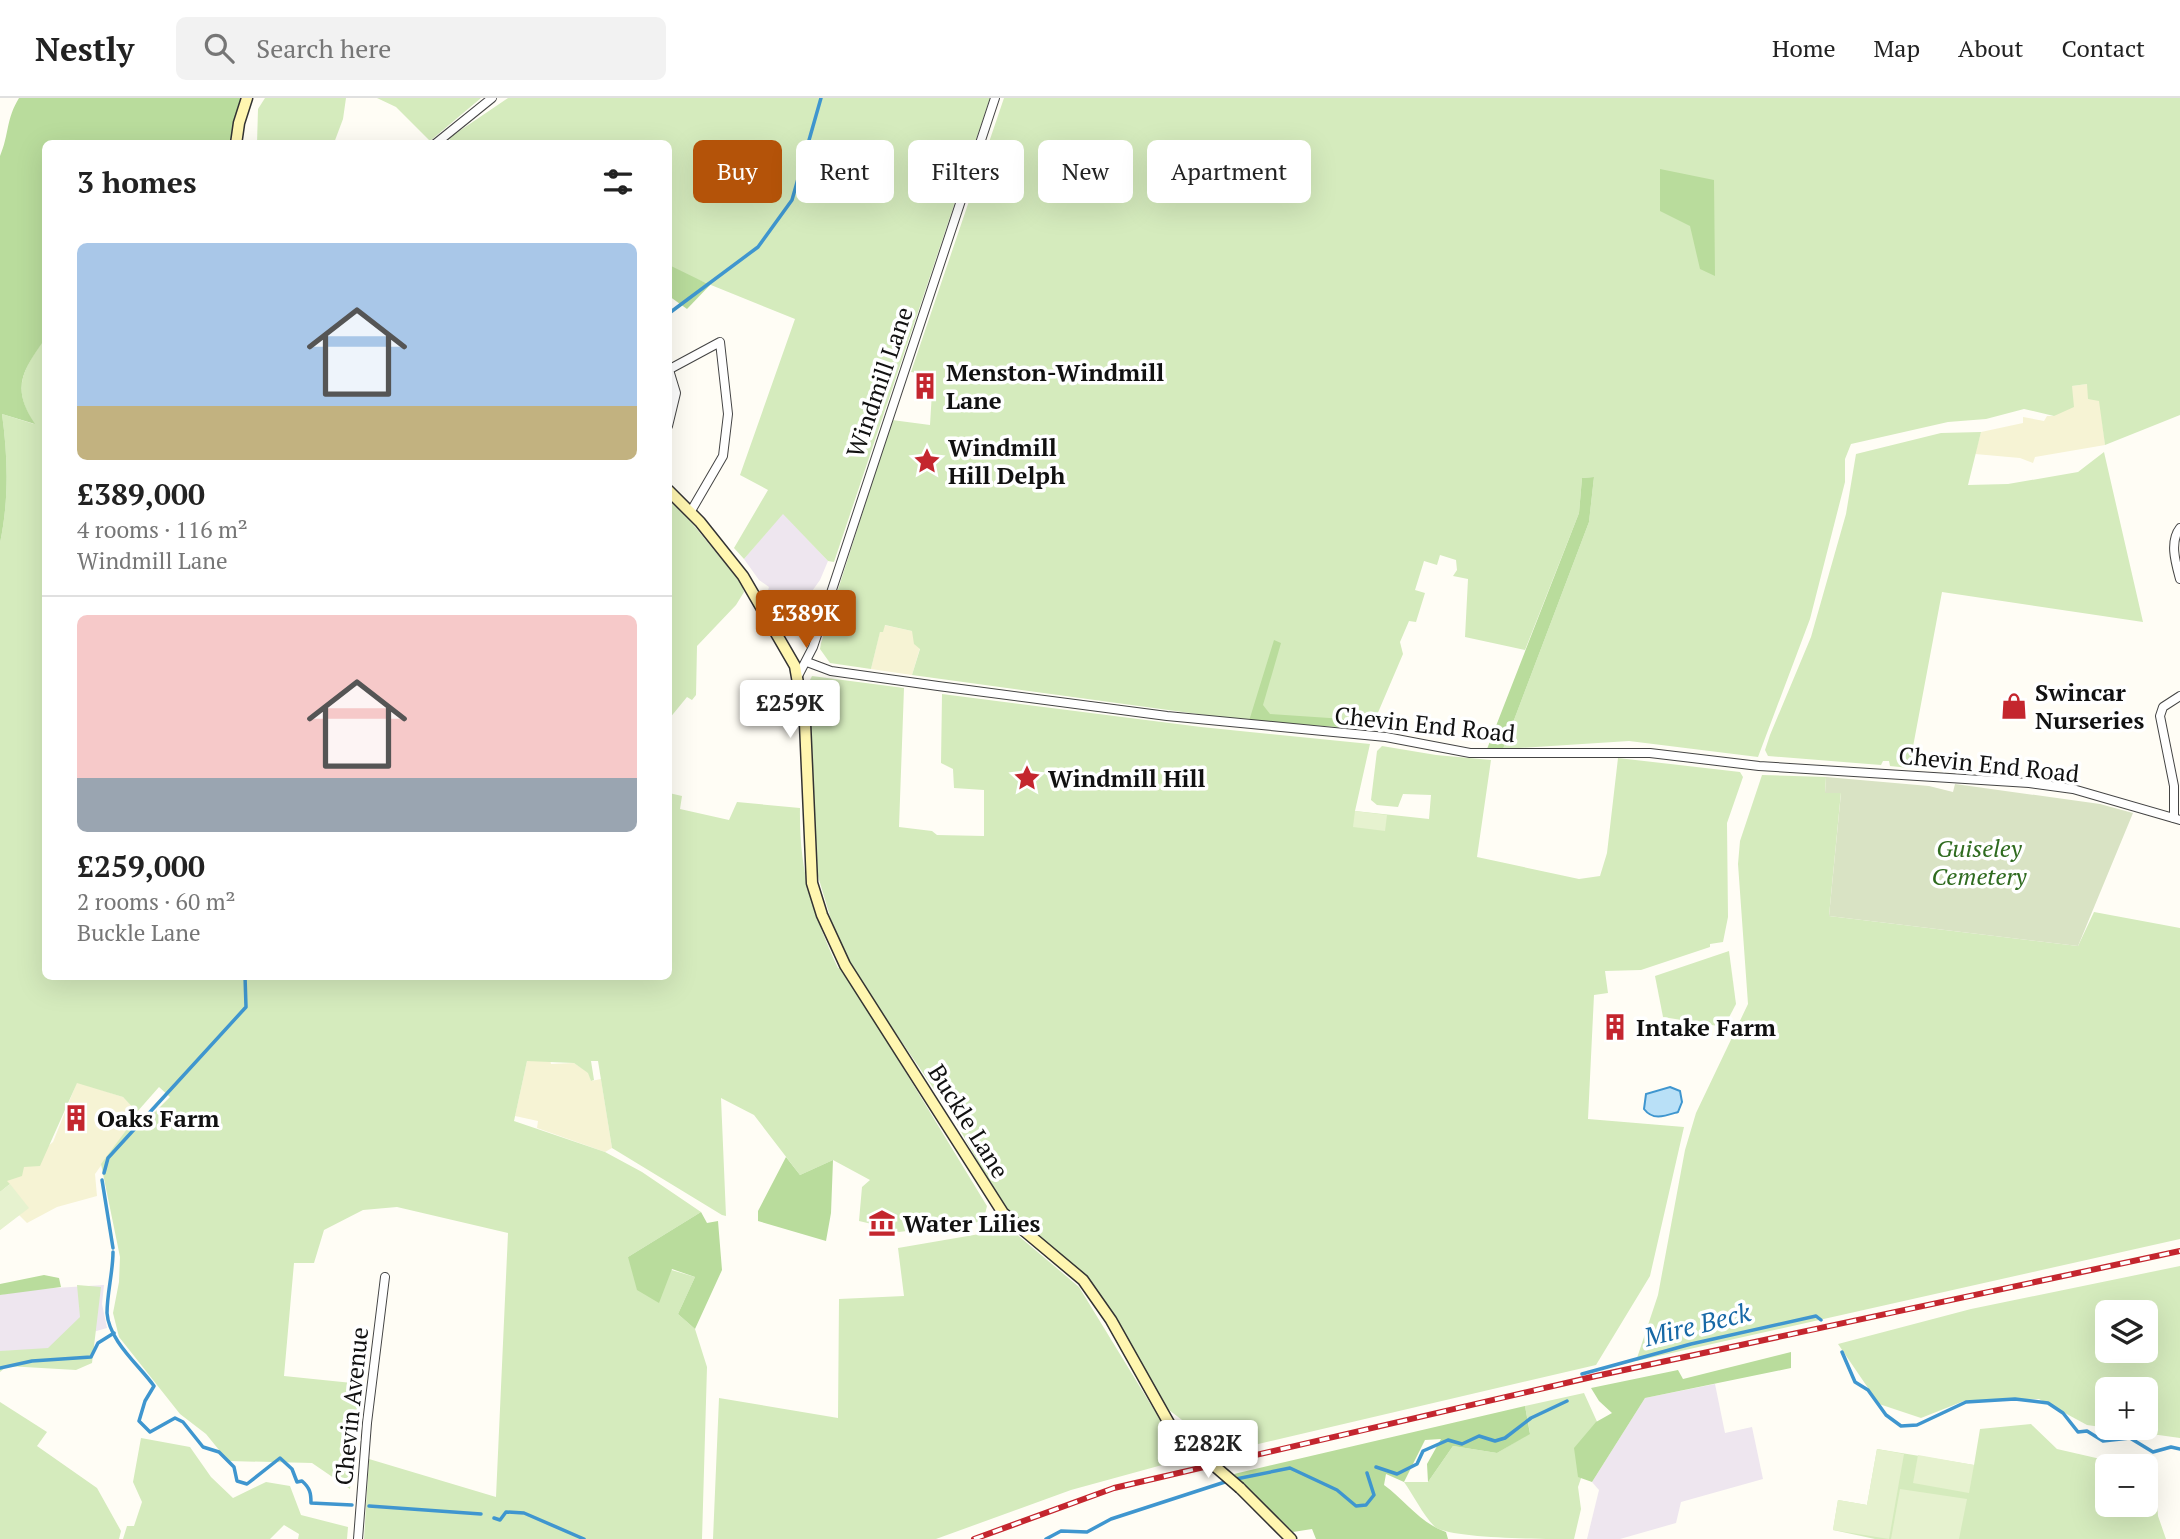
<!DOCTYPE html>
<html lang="en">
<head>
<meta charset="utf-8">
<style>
	body { margin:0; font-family:"PT Serif",serif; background:#f2f2f2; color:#222; height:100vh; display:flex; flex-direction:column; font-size:26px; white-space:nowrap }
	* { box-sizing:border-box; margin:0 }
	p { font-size:23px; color:#767676 }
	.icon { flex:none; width:38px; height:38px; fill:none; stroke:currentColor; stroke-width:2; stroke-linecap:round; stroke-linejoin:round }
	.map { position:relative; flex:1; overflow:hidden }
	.panel { position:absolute; left:42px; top:42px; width:630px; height:840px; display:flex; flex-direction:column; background:#fff; border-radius:10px; box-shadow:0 7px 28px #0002 }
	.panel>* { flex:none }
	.guide { position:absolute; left:693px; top:42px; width:665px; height:63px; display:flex; gap:14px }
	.buttons { position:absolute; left:2095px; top:1202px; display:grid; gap:14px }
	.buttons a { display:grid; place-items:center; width:63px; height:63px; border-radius:10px; background:#fff; box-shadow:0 7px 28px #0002; font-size:35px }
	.price { position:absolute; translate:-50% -60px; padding:0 16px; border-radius:7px; background:#fff; color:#222; font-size:23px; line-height:46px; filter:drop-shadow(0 2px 4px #0008) }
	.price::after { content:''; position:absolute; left:50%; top:42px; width:21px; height:16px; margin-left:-10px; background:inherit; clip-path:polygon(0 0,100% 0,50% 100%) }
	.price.active { background:#b45309; color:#fff }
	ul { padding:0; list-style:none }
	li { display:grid; align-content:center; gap:14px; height:371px; padding:0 35px }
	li+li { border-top:2px solid #e0e0e0 }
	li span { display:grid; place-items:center; height:217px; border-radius:10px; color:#555 }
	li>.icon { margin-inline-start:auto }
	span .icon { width:126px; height:126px; fill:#fffc; stroke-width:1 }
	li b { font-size:30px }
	h2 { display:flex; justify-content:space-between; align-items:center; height:84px; padding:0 35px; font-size:30px }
	.chip { padding:0 24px; border-radius:10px; background:#fff; box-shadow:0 7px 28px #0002; font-size:24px; line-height:63px }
	.chip.active { background:#b45309; color:#fff }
	header { display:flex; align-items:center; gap:42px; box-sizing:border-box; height:98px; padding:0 35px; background:#fff; border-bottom:2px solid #e0e0e0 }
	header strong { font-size:33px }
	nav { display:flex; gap:38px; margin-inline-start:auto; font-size:24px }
	.search { width:490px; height:63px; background:#f2f2f2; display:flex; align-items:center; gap:18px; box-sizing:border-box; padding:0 24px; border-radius:10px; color:#767676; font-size:26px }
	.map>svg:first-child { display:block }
	.industrial { fill:#eee6ef }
	.farmland { fill:#f6f3d4 }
	.green { fill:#d5ebbd; fill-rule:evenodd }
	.forest { fill:#b9dc9c }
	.cemetery { fill:#d9e3c4 }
	.pitch { fill:#e6f2cf }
	.water { fill:#b9e0f7; stroke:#3f96cf; stroke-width:2 }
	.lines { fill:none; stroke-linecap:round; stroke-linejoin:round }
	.stream { stroke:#3f96cf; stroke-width:3.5 }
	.street-casing { stroke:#444; stroke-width:10 }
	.secondary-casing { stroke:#333; stroke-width:13 }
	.street { stroke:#fff; stroke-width:8 }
	.secondary { stroke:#fff6b0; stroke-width:10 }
	.rail-casing { stroke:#c4262e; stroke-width:6 }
	.rail { stroke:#fff; stroke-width:3.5; stroke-dasharray:10; stroke-linecap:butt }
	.secondary-bridge-casing { stroke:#333; stroke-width:13; stroke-linecap:butt }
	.secondary-bridge { stroke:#fff6b0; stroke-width:10 }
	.labels { text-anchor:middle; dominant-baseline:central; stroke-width:7; stroke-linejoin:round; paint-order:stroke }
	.poi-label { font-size:24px; font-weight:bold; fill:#111; stroke:#fff; text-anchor:start }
	.street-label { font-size:24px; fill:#111; stroke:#fff }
	.park-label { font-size:24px; font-style:italic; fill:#2f6b1f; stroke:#fff }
	.water-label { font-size:26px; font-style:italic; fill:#1768a6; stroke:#fff }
</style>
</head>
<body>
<header>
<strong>Nestly</strong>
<div class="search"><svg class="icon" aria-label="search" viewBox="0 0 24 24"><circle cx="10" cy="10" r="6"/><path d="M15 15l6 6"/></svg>Search here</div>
<nav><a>Home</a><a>Map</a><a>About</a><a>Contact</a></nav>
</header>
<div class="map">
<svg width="2180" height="1441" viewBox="0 0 2180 1441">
	<rect width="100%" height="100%" fill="#fffdf5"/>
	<g class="industrial">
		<path d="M 783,415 L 828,463 L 820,482 L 787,528 L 767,496 L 769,489 L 759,482 L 744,461 Z"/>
		<path d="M 104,1187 L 102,1206 L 107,1230 L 86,1236 L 66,1252 L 0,1253 L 0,1197 L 22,1192 Z"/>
		<path d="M 1715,1286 L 1725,1335 L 1752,1329 L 1763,1381 L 1681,1404 L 1676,1425 L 1620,1441 L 1587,1441 L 1599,1392 L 1592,1384 L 1645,1300 Z"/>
	</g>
	<g class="farmland">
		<path d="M 2087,286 L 2100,303 L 2105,347 L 2035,359 L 2033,365 L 2020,360 L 1975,356 L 1981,334 L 2023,325 L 2023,319 L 2044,323 L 2047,318 L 2054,318 L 2072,288 Z"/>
		<path d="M 884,527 L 912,533 L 920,550 L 912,577 L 871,571 L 880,533 Z"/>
		<path d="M 534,961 L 550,961 L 551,966 L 574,965 L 589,975 L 591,983 L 601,981 L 612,1050 L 605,1054 L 537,1030 L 538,1023 L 515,1018 L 527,963 Z"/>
		<path d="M 77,984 L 123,999 L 132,1008 L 126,1020 L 127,1031 L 95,1076 L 97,1098 L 57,1109 L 27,1125 L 19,1117 L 0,1132 L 0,1094 L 10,1087 L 6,1083 L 53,1044 Z"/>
	</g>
	<g class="green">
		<path d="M 265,0 L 346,0 L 343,21 L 334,45 L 257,46 L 258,11 Z"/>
		<path d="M 377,0 L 481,0 L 430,43 L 396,9 Z"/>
		<path d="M 508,0 L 990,0 L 834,464 L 828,463 L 783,416 L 744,461 L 734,450 L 768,392 L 740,377 L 795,221 L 669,170 L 668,46 L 452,46 L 449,40 Z"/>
		<path d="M 1004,0 L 2180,0 L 2180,317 L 2105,347 L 2099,303 L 2088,301 L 2087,286 L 2072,288 L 2074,309 L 2054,318 L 2024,311 L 1986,321 L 1948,324 L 1851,346 L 1845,361 L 1845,384 L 1810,521 L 1758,659 L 1629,643 L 1503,651 L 1589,424 L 1594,379 L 1582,380 L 1579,415 L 1525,552 L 1465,539 L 1468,481 L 1453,478 L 1457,472 L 1456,462 L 1440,457 L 1437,467 L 1424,463 L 1415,492 L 1425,495 L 1416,524 L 1409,523 L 1400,544 L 1403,556 L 1371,631 L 1249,623 L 912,577 L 920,551 L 914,546 L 912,533 L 885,527 L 883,534 L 880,534 L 871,571 L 830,565 L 820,551 L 821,545 L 892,322 L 930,327 L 933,277 L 911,274 Z"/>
		<path d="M 45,240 L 46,878 L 668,878 L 669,695 L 682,698 L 680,711 L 729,722 L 737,704 L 800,710 C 799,773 812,813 838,870 L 843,871 L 987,1108 L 984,1120 L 978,1124 L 899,1134 L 893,1132 L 896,1122 L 890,1123 L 889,1130 L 859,1123 L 862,1089 L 870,1082 L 833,1062 L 800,1077 L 754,1017 L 721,1000 L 726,1118 L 722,1117 L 612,1050 L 598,963 L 591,963 L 594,982 L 591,983 L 588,975 L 574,965 L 527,963 L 514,1023 L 605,1054 L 642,1074 L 701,1114 L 628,1159 L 695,1179 L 678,1216 L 695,1231 L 707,1269 L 702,1441 L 364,1441 L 369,1361 L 496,1399 L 508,1135 L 397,1109 L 363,1112 L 324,1132 L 314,1165 L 294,1165 L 284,1278 L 362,1286 L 350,1391 L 312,1365 L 228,1363 L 206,1336 L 180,1316 L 119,1239 L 113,1215 L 119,1184 L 120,1159 L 101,1066 L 127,1031 L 140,1029 L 170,999 L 159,989 L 137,1014 L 123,999 L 77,985 L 40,1068 L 24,1069 L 22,1078 L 7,1083 L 10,1086 L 0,1094 L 0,445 C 9,402 8,360 2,316 L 34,326 C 11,289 23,272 45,240 Z"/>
		<path d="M 1981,334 L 1968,387 L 2008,386 L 2078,374 L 2104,354 L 2143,524 L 1942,494 L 1909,670 L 1890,668 L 1889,663 L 1883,663 L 1881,667 L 1768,658 L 1765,652 L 1770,637 L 1811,539 L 1846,416 L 1856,356 L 1941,335 Z"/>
		<path d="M 669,402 L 691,424 L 741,485 L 744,494 L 736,507 L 697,548 L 696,597 L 692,602 L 687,599 L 669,621 Z"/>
		<path d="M 812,578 L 904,590 L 899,729 L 932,733 L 937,737 L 984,738 L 984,692 L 954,690 L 953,671 L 941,665 L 942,596 L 1201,629 L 1370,646 L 1355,713 L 1429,721 L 1431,697 L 1403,696 L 1398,709 L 1377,707 L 1371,702 L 1377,653 L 1382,648 L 1436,657 L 1491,662 L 1477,759 L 1579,781 L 1600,778 L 1607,755 L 1618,660 L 1740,674 L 1743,679 L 1727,725 L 1728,819 L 1723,844 L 1710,846 L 1710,849 L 1641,872 L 1605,873 L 1608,895 L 1594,897 L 1588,1021 L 1684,1029 L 1650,1178 L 1596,1267 L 1224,1354 L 1165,1309 L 1114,1216 L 1095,1190 L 1075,1168 L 1009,1113 L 990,1086 L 953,1019 L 850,868 L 835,835 L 815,768 L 808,586 Z"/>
		<path d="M 1762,677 L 1826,679 L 1825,694 L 1841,694 L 1829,818 L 2078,848 L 2094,814 L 2180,830 L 2180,1141 L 1636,1263 L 1658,1197 L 1685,1052 L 1696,1015 L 1748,906 L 1738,766 L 1740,743 Z"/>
		<path d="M 1729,853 L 1736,906 L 1724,929 L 1663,919 L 1655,878 Z"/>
		<path d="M 1007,1128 L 1079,1189 L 1184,1361 L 1071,1392 L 936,1441 L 713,1441 L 719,1300 L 838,1320 L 839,1201 L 904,1198 L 898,1150 L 997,1133 Z"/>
		<path d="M 2180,1168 L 2180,1340 L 2087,1327 L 2039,1301 L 1964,1303 L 1921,1320 L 1879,1306 L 1838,1246 L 1971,1211 ZM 2107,1214 L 2146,1214 L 2146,1253 L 2107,1253 ZM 2107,1292 L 2146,1292 L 2146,1330 L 2107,1330 Z"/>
		<path d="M 77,1187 L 101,1189 L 92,1265 L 76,1272 L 7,1268 L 0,1274 L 0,1253 L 48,1250 L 80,1219 Z"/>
		<path d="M 1584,1295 L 1599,1328 L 1578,1389 L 1581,1411 L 1574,1441 C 1546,1441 1453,1441 1435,1429 C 1423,1417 1414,1398 1404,1384 L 1428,1384 L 1453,1348 L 1497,1355 L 1530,1335 L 1525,1308 Z"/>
		<path d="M 0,1304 L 47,1334 L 37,1348 L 97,1390 L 121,1433 L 119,1441 L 0,1441 Z"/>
		<path d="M 2031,1326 L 2057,1351 L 2131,1368 L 2107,1368 L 2107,1407 L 2146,1407 L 2146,1372 L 2155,1374 L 2158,1418 L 2166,1441 L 1875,1441 L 1833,1432 L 1838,1402 L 1867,1407 L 1877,1351 L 1974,1367 L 1980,1331 Z"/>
		<path d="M 141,1340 L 190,1349 L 211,1379 L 233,1400 L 266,1384 L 290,1388 L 301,1417 L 348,1429 L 347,1441 L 298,1441 L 299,1436 L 284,1427 L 270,1441 L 123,1441 L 127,1428 L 134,1428 L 142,1404 L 133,1384 Z"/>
	</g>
	<g class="forest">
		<path d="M 19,0 L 241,0 L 232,45 L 46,46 L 45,241 C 22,273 11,290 35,326 L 2,316 C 8,360 9,402 0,445 L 0,58 C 9,37 6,21 19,0 Z"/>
		<path d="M 1660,71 L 1714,82 L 1715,178 L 1700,171 L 1690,128 L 1660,113 Z"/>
		<path d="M 669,167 L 710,187 L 687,211 L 669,198 Z"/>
		<path d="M 1594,379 L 1589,424 L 1503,651 L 1487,651 L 1579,415 L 1582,380 Z"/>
		<path d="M 1274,542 L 1281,545 L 1263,607 L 1270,616 L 1374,623 L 1371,631 L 1249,623 Z"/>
		<path d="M 786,1059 L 800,1077 L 833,1062 L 831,1115 L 826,1143 L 758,1123 L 758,1113 Z"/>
		<path d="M 701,1114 L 707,1125 L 718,1123 L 722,1172 L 695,1231 L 678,1216 L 695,1179 L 672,1171 L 659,1205 L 637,1192 L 628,1159 Z"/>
		<path d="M 44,1177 L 59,1180 L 61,1189 L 0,1197 L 0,1186 Z"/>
		<path d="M 1791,1254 L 1791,1270 L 1645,1300 L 1592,1384 L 1578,1379 L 1574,1350 L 1596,1324 L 1612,1315 L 1599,1303 L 1591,1290 L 1678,1272 L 1683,1281 Z"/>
		<path d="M 1525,1308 L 1530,1336 L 1497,1355 L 1453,1348 L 1428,1384 L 1427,1366 L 1441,1341 L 1425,1342 L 1404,1384 L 1386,1376 L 1384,1387 C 1406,1403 1420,1425 1446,1434 L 1448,1441 L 1316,1441 L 1312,1431 L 1293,1434 L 1234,1376 Z"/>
	</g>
	<path class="cemetery" d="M 1826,679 L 1929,688 L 1953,694 L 1955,686 L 2100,706 L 2133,715 L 2078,848 L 1829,818 L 1841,695 L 1825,695 Z"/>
	<g class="pitch">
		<path d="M 1355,713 L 1387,717 L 1385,733 L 1353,729 Z"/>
		<path d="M 10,1086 L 29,1110 L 0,1132 L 0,1094 Z"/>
		<path d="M 1877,1351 L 1904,1356 L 1889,1441 L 1833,1432 L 1838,1402 L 1867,1407 Z"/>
		<path d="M 1918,1357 L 1974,1367 L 1969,1395 L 1913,1385 Z"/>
		<path d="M 1900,1391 L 1967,1401 L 1959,1441 L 1891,1441 Z"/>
	</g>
	<path class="water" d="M 1670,989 L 1680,993 L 1682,1004 L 1678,1014 C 1665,1018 1653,1023 1644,1011 L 1646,996 Z"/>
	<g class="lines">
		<g class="stream">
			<path d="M 668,216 L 758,149 L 792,102 L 821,0"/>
			<path d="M 104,1075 L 108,1060 L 246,909 L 245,878"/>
			<path d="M 102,1082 L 113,1150"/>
			<path d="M 113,1154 C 113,1174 107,1195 107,1215 C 109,1243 139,1267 154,1288 L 145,1303 L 139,1323 L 150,1334 L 175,1320 L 183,1324 L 203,1349 L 219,1354 L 234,1369 L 237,1383 L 247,1386 L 280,1360 L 292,1371 L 297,1384 L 302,1383 C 310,1390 311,1395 311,1405 L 352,1407"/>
			<path d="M 1842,1254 L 1855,1284 L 1868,1292 L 1886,1317 L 1901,1328 L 1917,1327 L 1966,1304 L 2015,1301 L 2048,1305 L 2063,1315 L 2078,1334 L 2087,1333 L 2103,1343 L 2130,1340 L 2153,1354 L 2171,1349 L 2180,1351"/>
			<path d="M 0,1270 L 32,1263 L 91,1259 L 98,1245 L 114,1235"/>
			<path d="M 1582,1276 L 1691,1246 L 1816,1218 L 1821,1222"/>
			<path d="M 1376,1369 L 1397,1376 L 1417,1366 L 1423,1353 L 1448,1342 L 1462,1346 L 1479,1338 L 1495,1343 L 1505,1340 L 1531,1320 L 1567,1303"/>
			<path d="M 1236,1381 L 1290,1370 L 1337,1392 L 1356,1408 L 1366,1407 L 1374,1397 L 1367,1375"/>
			<path d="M 369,1408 L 481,1416"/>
			<path d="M 494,1420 L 500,1422 L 506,1414 L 524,1415 L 584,1441"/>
			<path d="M 1046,1441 L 1061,1433 L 1087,1434 L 1111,1421 L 1228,1383"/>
		</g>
		<defs>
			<g id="street">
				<path d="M 435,46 L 492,0"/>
				<path d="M 668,272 L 720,244 L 728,316 L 723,358 L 691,413"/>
				<path d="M 668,328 L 676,295 L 669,272"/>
				<path d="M 2180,430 C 2169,444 2176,466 2180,481"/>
				<path d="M 807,564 L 831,573 L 938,588 L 1167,618 L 1386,639 L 1470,655 L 1650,655 L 1759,668 L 2029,685 L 2073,691 L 2180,722"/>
				<path d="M 798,578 L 813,549 L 995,0"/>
				<path d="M 2174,720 L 2174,688 L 2160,618 L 2163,609 L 2180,598"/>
				<path d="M 358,1441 L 367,1325 L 385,1179"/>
			</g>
			<g id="secondary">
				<path d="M 236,46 L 239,25 L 247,0"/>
				<path d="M 668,392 L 700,424 L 743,478 L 795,568 L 805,625 L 812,785 L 822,817 L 845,867 L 1003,1115 L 1083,1182 L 1111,1222 L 1170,1327 L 1196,1352"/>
				<path d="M 1240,1390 L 1291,1441"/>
			</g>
		</defs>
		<use href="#street" class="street-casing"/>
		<use href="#secondary" class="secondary-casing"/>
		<use href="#street" class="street"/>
		<use href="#secondary" class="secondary"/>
		<defs>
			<path id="rail" d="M 974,1441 L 1114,1390 L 1596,1278 L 2180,1153"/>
		</defs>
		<use href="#rail" class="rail-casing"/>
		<use href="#rail" class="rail"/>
		<defs>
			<path id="secondary-bridge" d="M 1196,1352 L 1240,1390"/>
		</defs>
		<use href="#secondary-bridge" class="secondary-bridge-casing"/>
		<use href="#secondary-bridge" class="secondary-bridge"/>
	</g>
	<defs>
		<symbol id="building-bare" viewBox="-9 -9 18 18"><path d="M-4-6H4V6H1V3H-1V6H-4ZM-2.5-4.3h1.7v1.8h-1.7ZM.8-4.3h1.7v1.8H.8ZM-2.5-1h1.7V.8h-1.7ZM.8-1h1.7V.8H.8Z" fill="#c4262e" stroke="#fff" stroke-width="2.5" paint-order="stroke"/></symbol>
		<symbol id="sight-bare" viewBox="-9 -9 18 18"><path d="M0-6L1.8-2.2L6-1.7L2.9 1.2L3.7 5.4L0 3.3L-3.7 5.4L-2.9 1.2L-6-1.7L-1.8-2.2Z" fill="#c4262e" stroke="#fff" stroke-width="2.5" paint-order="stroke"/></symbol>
		<symbol id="shop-bare" viewBox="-9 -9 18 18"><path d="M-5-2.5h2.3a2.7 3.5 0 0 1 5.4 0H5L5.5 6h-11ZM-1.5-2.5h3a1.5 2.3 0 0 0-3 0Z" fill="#c4262e" stroke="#fff" stroke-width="2.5" paint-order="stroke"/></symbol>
		<symbol id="museum-bare" viewBox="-9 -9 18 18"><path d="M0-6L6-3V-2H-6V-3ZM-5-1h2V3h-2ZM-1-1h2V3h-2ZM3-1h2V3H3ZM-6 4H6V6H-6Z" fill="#c4262e" stroke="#fff" stroke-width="2.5" paint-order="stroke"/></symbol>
	</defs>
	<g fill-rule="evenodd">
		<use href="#building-bare" x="906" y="269" width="38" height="38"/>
		<use href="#sight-bare" x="908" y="344" width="38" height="38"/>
		<use href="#shop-bare" x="1995" y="589" width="38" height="38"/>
		<use href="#sight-bare" x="1008" y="661" width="38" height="38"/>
		<use href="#building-bare" x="1596" y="910" width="38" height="38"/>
		<use href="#building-bare" x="57" y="1001" width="38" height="38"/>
		<use href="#museum-bare" x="863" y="1106" width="38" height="38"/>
	</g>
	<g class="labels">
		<g class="poi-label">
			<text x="946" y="274">Menston-Windmill<tspan x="946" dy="28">Lane</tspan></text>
			<text x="948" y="349">Windmill<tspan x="948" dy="28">Hill Delph</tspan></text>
			<text x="2035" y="594">Swincar<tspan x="2035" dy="28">Nurseries</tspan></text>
			<text x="1048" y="680">Windmill Hill</text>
			<text x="1636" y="929">Intake Farm</text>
			<text x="97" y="1020">Oaks Farm</text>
			<text x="903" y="1125">Water Lilies</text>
		</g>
		<g class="street-label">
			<text transform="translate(879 284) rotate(-71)">Windmill Lane</text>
			<text transform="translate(1425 626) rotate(6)">Chevin End Road</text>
			<text transform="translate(1989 666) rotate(6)">Chevin End Road</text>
			<text transform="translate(969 1023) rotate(58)">Buckle Lane</text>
			<text transform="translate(351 1308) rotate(-84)">Chevin Avenue</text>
		</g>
		<g class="park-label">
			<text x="1979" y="750">Guiseley<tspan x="1979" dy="28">Cemetery</tspan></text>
		</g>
		<g class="water-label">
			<text transform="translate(1697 1226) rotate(-14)">Mire Beck</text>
		</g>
	</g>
</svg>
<div class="buttons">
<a><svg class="icon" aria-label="layers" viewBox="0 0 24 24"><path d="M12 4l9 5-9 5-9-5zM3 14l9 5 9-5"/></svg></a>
<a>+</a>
<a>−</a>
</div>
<b class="price active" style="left:806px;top:552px">£389K</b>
<b class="price" style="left:790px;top:642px">£259K</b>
<b class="price" style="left:1208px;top:1382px">£282K</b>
<div class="guide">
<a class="chip active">Buy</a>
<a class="chip">Rent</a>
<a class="chip">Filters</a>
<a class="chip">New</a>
<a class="chip">Apartment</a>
</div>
<section class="panel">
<h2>3 homes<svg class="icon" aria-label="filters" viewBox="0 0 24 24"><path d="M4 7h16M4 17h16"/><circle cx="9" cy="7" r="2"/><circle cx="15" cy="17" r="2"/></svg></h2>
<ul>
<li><span style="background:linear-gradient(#a9c7e8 75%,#c2b280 0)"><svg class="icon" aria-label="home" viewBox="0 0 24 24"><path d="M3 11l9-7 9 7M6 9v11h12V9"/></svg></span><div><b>£389,000</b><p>4 rooms · 116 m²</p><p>Windmill Lane</p></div></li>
<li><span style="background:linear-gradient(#f6c9c9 75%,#9aa5b1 0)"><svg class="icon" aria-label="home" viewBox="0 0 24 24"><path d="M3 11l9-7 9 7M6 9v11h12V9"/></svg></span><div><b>£259,000</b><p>2 rooms · 60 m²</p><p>Buckle Lane</p></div></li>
</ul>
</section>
</div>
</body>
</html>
